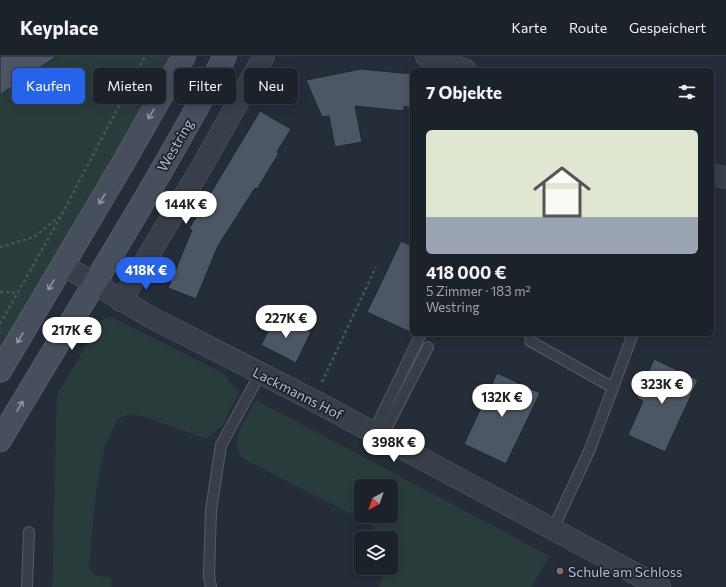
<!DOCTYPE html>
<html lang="de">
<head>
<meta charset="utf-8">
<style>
	body { margin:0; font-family:Commissioner,sans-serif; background:#292f36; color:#f1f3f6; height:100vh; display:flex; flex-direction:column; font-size:15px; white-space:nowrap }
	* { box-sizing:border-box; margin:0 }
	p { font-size:13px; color:#a0a4a8 }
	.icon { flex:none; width:22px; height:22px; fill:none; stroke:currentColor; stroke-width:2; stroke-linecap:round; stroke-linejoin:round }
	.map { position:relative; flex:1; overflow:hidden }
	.side { position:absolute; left:410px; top:12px; width:304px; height:268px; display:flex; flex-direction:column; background:#1c222a; border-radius:6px; box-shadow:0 2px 10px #0003,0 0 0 1px #3a3f47 }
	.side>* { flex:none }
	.banner { position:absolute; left:12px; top:12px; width:338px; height:36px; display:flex; gap:8px }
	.needle { width:26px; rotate:220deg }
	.tools { position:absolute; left:354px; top:423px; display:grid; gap:8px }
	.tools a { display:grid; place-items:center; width:44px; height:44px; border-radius:6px; background:#1c222a; box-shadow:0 2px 10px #0003,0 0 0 1px #3a3f47; font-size:20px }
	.price { position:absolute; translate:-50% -34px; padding:0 9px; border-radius:14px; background:#fff; color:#222; font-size:13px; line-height:26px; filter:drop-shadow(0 1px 2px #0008) }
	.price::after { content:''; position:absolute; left:50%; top:24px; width:12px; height:9px; margin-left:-6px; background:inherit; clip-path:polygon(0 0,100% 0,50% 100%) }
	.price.active { background:#2563eb; color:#fff }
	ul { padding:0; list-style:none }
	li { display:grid; align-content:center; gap:8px; height:212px; padding:0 16px }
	li span { display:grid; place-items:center; height:124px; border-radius:6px; color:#555 }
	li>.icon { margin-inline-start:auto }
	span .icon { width:72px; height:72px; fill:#fffc; stroke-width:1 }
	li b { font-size:17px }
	h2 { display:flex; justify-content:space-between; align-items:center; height:48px; padding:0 16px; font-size:17px }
	.pill { padding:0 14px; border-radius:6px; background:#1c222a; box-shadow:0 2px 10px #0003,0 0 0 1px #3a3f47; font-size:14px; line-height:36px }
	.pill.active { background:#2563eb; color:#fff }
	header { display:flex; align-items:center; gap:24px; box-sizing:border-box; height:56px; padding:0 20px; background:#1c222a; border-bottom:1px solid #3a3f47 }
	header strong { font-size:19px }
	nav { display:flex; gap:22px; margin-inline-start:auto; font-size:14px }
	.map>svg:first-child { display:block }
	.green { fill:#293c3c; fill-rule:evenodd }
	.building { fill:#4d5764; stroke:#1f2630 }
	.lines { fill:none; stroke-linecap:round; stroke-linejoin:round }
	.service-casing { stroke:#565d67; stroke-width:12 }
	.minor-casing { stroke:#565d67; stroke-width:22 }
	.secondary-casing { stroke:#565d67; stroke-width:24 }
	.path { stroke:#465759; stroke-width:2.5; stroke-dasharray:3 3; stroke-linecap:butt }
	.service { stroke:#383f49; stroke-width:10 }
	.minor { stroke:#383f49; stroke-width:21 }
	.secondary { stroke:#474f5c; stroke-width:22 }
	.oneway { stroke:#8d95a0 }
	.education-dot { fill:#8d6e63; stroke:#1d242e; stroke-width:1.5 }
	.labels { text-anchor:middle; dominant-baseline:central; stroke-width:3.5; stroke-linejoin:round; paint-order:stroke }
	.street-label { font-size:14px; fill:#b3bac5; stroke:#1d242e }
	.poi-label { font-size:14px; fill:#b3bac5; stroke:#1d242e; text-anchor:start }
</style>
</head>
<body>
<header>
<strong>Keyplace</strong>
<nav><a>Karte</a><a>Route</a><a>Gespeichert</a></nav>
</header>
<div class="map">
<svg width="726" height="531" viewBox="0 0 726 531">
	<rect width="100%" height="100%" fill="#252d38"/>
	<g class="green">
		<path d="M 0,0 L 173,0 L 0,293 Z"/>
		<path d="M 111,261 L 223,317 C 230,322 231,331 239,335 L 222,370 L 206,383 L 143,360 L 130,358 L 118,363 L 105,389 L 96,434 L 89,511 L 94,519 L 111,522 L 111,531 L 52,531 L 57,338 L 98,270 L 102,264 Z"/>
		<path d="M 256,344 L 550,500 L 531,531 L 378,531 L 386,512 L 391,512 L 391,482 L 381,482 L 373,471 L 363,464 L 242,402 C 229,382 247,362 256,344 ZM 361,430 L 391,430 L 391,460 L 361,460 Z"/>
	</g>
	<g class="building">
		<path d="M 0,0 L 57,0 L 0,39 Z"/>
		<path d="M 361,13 L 412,18 L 412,53 L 404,50 L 404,55 L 355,50 L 362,86 L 335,91 L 329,60 L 322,61 L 306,24 Z"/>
		<path d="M 260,55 L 291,73 L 277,96 L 279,97 L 257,133 L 255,132 L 218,190 L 196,243 L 168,232 L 192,174 L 189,173 Z"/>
		<path d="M 401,185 L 412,190 L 412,277 L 367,256 Z"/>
		<path d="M 277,258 L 311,276 L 296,307 L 261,289 Z"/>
		<path d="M 654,303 L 698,324 L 665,396 L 628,379 L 643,345 L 637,342 Z"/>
		<path d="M 497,317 L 540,337 L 506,408 L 464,388 Z"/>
	</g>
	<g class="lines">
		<defs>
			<g id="service">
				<path d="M 530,285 L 612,331"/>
				<path d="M 373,377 L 421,278"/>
				<path d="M 382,381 L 428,291"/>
				<path d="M 553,473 L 590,393 L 633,278"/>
				<path d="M 27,531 L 29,476"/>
				<path d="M 211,531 L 209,520 L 211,454 L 221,389 L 260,318"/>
			</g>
			<g id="minor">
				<path d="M 426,0 L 466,14"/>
				<path d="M 712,118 L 726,122"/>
				<path d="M 63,209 L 152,262 L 313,344 L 660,531"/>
				<path d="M 121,245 L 201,112 L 264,0"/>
			</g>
			<g id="secondary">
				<path d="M 0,315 L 122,109 L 184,0"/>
				<path d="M 0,384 C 76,256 156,131 225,0"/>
			</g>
		</defs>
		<use href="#service" class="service-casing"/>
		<use href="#minor" class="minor-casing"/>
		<use href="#secondary" class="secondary-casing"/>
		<g class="path">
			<path d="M 0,191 L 34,181 L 59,161"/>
			<path d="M 0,236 L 17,237"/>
			<path d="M 0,268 L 61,160 L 145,0"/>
			<path d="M 322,326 L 376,211"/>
		</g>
		<use href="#service" class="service"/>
		<use href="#minor" class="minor"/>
		<use href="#secondary" class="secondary"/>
	</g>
	<defs><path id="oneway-shaft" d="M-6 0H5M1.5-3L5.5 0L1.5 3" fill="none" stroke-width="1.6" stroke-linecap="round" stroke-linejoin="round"/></defs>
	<g class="oneway">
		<use href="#oneway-shaft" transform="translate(151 58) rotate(120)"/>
		<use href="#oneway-shaft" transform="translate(102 143) rotate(120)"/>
		<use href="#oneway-shaft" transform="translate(51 229) rotate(121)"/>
		<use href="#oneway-shaft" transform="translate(20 282) rotate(121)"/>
		<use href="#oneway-shaft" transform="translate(20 350) rotate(-59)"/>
	</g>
	<circle class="education-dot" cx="560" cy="515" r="4"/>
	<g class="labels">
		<g class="street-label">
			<text transform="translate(175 89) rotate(-60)">Westring</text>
			<text transform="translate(298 337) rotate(27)">Lackmanns Hof</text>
		</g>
		<g class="poi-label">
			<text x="568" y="515">Schule am Schloss</text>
		</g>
	</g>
</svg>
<div class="tools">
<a><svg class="needle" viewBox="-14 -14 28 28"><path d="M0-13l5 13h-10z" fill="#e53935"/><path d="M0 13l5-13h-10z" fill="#a0a4a8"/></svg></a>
<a><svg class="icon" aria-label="layers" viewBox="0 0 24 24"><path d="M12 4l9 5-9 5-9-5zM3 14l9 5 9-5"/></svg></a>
</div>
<b class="price" style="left:186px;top:169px">144K €</b>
<b class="price active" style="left:146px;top:235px">418K €</b>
<b class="price" style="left:286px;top:283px">227K €</b>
<b class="price" style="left:72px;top:295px">217K €</b>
<b class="price" style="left:662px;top:349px">323K €</b>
<b class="price" style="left:502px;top:362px">132K €</b>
<b class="price" style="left:394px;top:407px">398K €</b>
<div class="banner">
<a class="pill active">Kaufen</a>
<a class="pill">Mieten</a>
<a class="pill">Filter</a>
<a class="pill">Neu</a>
</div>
<section class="side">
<h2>7 Objekte<svg class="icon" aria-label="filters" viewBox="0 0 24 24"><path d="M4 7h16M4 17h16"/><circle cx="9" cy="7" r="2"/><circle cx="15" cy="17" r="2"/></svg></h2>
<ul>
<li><span style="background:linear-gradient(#dfe7d0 70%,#9aa5b1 0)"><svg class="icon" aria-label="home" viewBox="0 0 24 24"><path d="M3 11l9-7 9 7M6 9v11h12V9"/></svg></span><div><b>418 000 €</b><p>5 Zimmer · 183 m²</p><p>Westring</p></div></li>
</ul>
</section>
</div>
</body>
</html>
